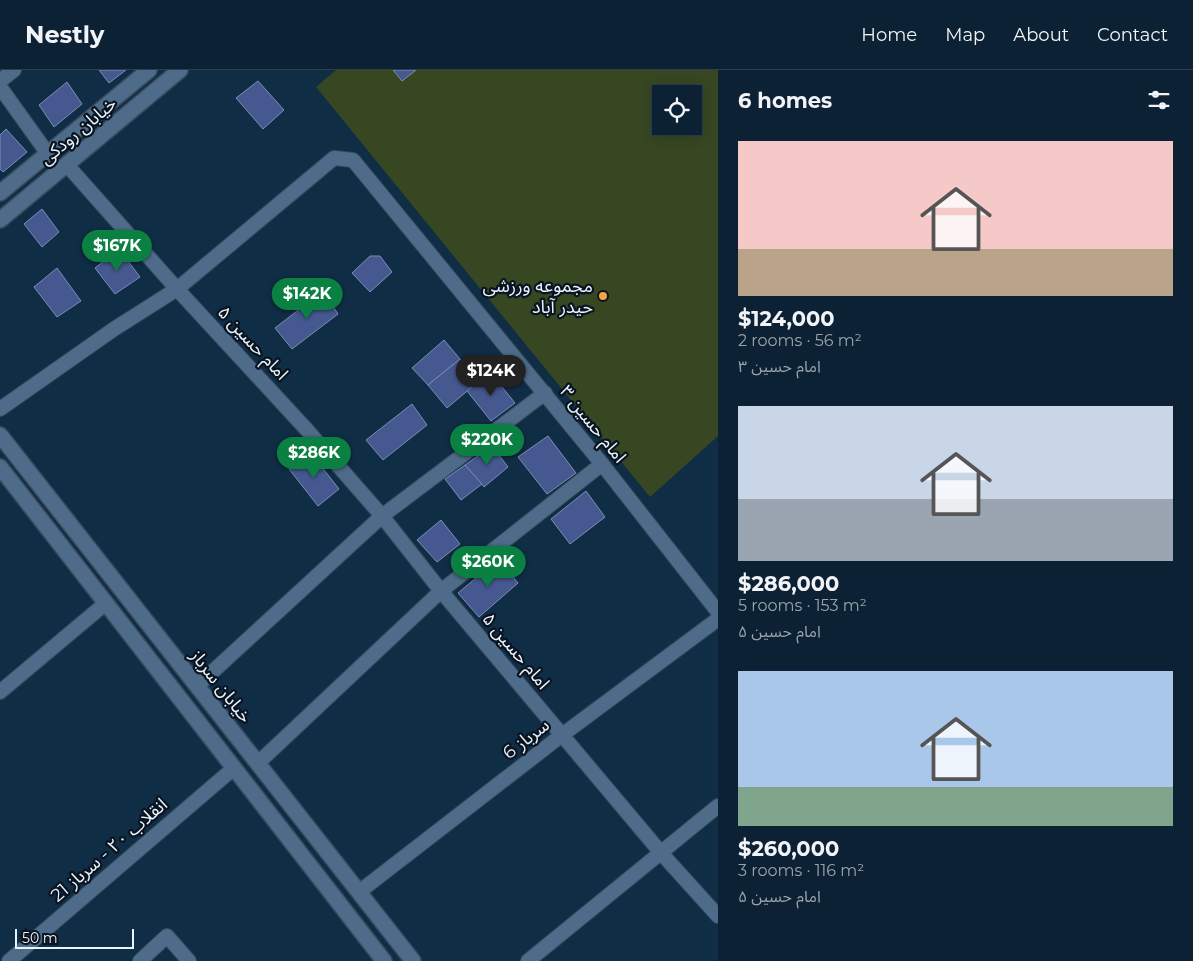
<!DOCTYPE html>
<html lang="en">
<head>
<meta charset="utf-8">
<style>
	body { margin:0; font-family:Montserrat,"Noto Sans Arabic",sans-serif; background:#1a2f40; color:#f1f3f6; height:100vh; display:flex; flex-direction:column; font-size:19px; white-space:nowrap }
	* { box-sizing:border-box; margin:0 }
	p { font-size:16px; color:#9aa4ac }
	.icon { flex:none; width:28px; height:28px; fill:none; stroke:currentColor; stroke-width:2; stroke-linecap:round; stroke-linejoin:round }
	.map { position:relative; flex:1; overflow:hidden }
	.panel { display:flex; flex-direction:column; background:#0c2234; width:475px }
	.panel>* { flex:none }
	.fabs { position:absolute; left:652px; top:15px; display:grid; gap:10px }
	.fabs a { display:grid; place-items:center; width:50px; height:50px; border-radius:0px; background:#0c2234; box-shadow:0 2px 12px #0003,0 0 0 1px #2c3f4f; font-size:25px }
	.scale { position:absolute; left:15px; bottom:12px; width:119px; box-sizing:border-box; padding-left:5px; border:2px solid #eaf4fe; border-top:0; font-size:14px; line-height:18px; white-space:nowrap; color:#eaf4fe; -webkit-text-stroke:4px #091420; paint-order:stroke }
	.price { position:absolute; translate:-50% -42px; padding:0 11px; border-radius:18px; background:#0b8043; color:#fff; font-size:16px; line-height:32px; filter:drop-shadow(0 1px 2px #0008) }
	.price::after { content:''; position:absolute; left:50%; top:30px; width:15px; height:11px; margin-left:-8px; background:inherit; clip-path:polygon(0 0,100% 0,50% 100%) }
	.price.selected { background:#222; color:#fff }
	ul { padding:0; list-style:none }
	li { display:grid; align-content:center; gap:10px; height:265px; padding:0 20px }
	li span { display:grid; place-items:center; height:155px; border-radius:0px; color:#555 }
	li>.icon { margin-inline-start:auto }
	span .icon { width:90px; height:90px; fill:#fffc; stroke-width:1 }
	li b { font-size:21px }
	h2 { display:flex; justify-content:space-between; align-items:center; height:60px; padding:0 20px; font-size:21px }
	header { display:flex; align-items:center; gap:30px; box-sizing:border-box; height:70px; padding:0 25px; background:#0c2234; border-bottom:1px solid #2c3f4f }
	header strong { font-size:24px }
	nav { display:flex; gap:28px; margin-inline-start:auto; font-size:18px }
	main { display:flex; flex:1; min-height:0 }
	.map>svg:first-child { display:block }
	.green { fill:#374722; fill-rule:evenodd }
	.building { fill:#455990; stroke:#7e8cb1 }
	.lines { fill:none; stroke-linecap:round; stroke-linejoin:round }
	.street-casing { stroke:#384a5e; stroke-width:16 }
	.secondary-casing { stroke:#384a5e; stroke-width:18 }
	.street { stroke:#4e6c89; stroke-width:14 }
	.secondary { stroke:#4e6c89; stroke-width:15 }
	.poi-dot { fill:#f3a443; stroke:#091420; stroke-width:2 }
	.labels { text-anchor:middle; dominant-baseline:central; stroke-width:4.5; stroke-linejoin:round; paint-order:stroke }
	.street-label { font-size:18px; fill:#eaf4fe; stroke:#091420 }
	.poi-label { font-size:18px; fill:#eaf4fe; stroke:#091420; text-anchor:end }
</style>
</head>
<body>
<header>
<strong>Nestly</strong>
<nav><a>Home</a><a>Map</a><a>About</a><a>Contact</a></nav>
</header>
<main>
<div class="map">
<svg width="718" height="891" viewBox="0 0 718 891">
	<rect width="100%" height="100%" fill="#102d46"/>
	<path class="green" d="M 336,0 L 718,0 L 718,366 L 650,427 L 316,17 ZM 661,24 L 694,24 L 694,56 L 661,56 Z"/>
	<g class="building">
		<path d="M 99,0 L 126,0 L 109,13 Z"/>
		<path d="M 393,0 L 416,0 L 402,11 Z"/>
		<path d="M 258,11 L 284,40 L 263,59 L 236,28 Z"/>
		<path d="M 67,12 L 82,34 L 54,57 L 39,35 Z"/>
		<path d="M 6,59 L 27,82 L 3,102 L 0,99 L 0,65 Z"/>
		<path d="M 42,139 L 59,162 L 42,177 L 24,154 Z"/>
		<path d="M 119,179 L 140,207 L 115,224 L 95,198 Z"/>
		<path d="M 370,186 L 380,186 L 392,202 L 370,222 L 352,203 Z"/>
		<path d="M 57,198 L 81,231 L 57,247 L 34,217 Z"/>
		<path d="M 323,221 L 338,244 L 292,279 L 275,258 Z"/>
		<path d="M 444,270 L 460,289 L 428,315 L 412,298 Z"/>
		<path d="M 460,289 L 478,312 L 447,338 L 428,315 Z"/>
		<path d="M 490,302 L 515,333 L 491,351 L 467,321 Z"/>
		<path d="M 412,334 L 427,355 L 383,390 L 366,370 Z"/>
		<path d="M 548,366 L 576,403 L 547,424 L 518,387 Z"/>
		<path d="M 492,376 L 508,397 L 484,417 L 465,395 Z"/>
		<path d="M 310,382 L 339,419 L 318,436 L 289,399 Z"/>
		<path d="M 465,395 L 482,414 L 461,430 L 445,409 Z"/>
		<path d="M 586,421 L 605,447 L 570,474 L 551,449 Z"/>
		<path d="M 441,450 L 460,474 L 437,492 L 417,470 Z"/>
		<path d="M 499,489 L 518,513 L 479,547 L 458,523 Z"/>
	</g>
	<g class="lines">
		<defs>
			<g id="street">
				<path d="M 0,11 L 14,0"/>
				<path d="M 0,17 L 48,84"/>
				<path d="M 67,95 L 177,219 L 307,360 L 382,446 L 441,521 L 662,784 L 718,846"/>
				<path d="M 0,339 L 114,259 L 177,219 L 334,88 L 353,90 L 602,394 L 718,542"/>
				<path d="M 197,616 L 382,446 L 545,323"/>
				<path d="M 0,622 L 106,533"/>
				<path d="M 258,693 L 441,521 L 602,394"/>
				<path d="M 359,822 L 562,665 L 718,549"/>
				<path d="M 9,891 L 234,698"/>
				<path d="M 140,891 L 167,866 L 189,891"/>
				<path d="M 528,891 L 718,736"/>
			</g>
			<g id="secondary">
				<path d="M 0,123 L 149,0"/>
				<path d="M 0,150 L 180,0"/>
				<path d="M 0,365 L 413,891"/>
				<path d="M 0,397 L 384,891"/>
			</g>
		</defs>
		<use href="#street" class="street-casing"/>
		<use href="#secondary" class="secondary-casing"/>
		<use href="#street" class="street"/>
		<use href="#secondary" class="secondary"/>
	</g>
	<circle class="poi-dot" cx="603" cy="226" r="5"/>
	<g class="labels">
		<g class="street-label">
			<text transform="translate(78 61) rotate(-40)">خیابان رودکی</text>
			<text transform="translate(253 273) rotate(47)">امام حسین ۵</text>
			<text transform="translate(593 354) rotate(51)">امام حسین ۳</text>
			<text transform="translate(516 581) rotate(50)">امام حسین ۵</text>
			<text transform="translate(221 616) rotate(52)">خیابان سرباز</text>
			<text transform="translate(526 669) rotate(-38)">سرباز 6</text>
			<text transform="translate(109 780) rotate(-41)">انقلاب ۲۰ - سرباز 21</text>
		</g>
		<g class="poi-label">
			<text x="593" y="216">مجموعه ورزشی<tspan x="593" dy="21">حیدر آباد</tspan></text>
		</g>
	</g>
</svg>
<div class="fabs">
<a><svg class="icon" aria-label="locate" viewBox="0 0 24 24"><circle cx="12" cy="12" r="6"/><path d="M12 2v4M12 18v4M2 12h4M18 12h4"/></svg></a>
</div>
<div class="scale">50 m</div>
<b class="price" style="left:117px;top:202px">$167K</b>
<b class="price" style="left:307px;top:250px">$142K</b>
<b class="price selected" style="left:491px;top:327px">$124K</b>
<b class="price" style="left:487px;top:396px">$220K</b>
<b class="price" style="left:314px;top:409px">$286K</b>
<b class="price" style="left:488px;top:518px">$260K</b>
</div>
<section class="panel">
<h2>6 homes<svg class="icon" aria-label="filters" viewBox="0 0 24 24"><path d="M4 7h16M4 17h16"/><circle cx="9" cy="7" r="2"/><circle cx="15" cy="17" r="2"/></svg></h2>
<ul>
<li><span style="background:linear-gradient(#f6c9c9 70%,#b9a48a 0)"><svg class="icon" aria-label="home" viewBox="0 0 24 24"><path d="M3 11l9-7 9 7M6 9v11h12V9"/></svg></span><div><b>$124,000</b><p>2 rooms · 56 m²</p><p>امام حسین ۳</p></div></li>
<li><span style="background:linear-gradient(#c9d6e8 60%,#9aa5b1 0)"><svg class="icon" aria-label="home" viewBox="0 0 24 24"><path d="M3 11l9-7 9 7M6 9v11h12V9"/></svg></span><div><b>$286,000</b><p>5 rooms · 153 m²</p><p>امام حسین ۵</p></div></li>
<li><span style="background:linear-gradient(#a9c7e8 75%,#7fa58c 0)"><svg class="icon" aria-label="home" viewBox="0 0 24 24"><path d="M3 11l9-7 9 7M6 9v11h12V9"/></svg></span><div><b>$260,000</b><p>3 rooms · 116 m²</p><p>امام حسین ۵</p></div></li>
</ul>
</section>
</main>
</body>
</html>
